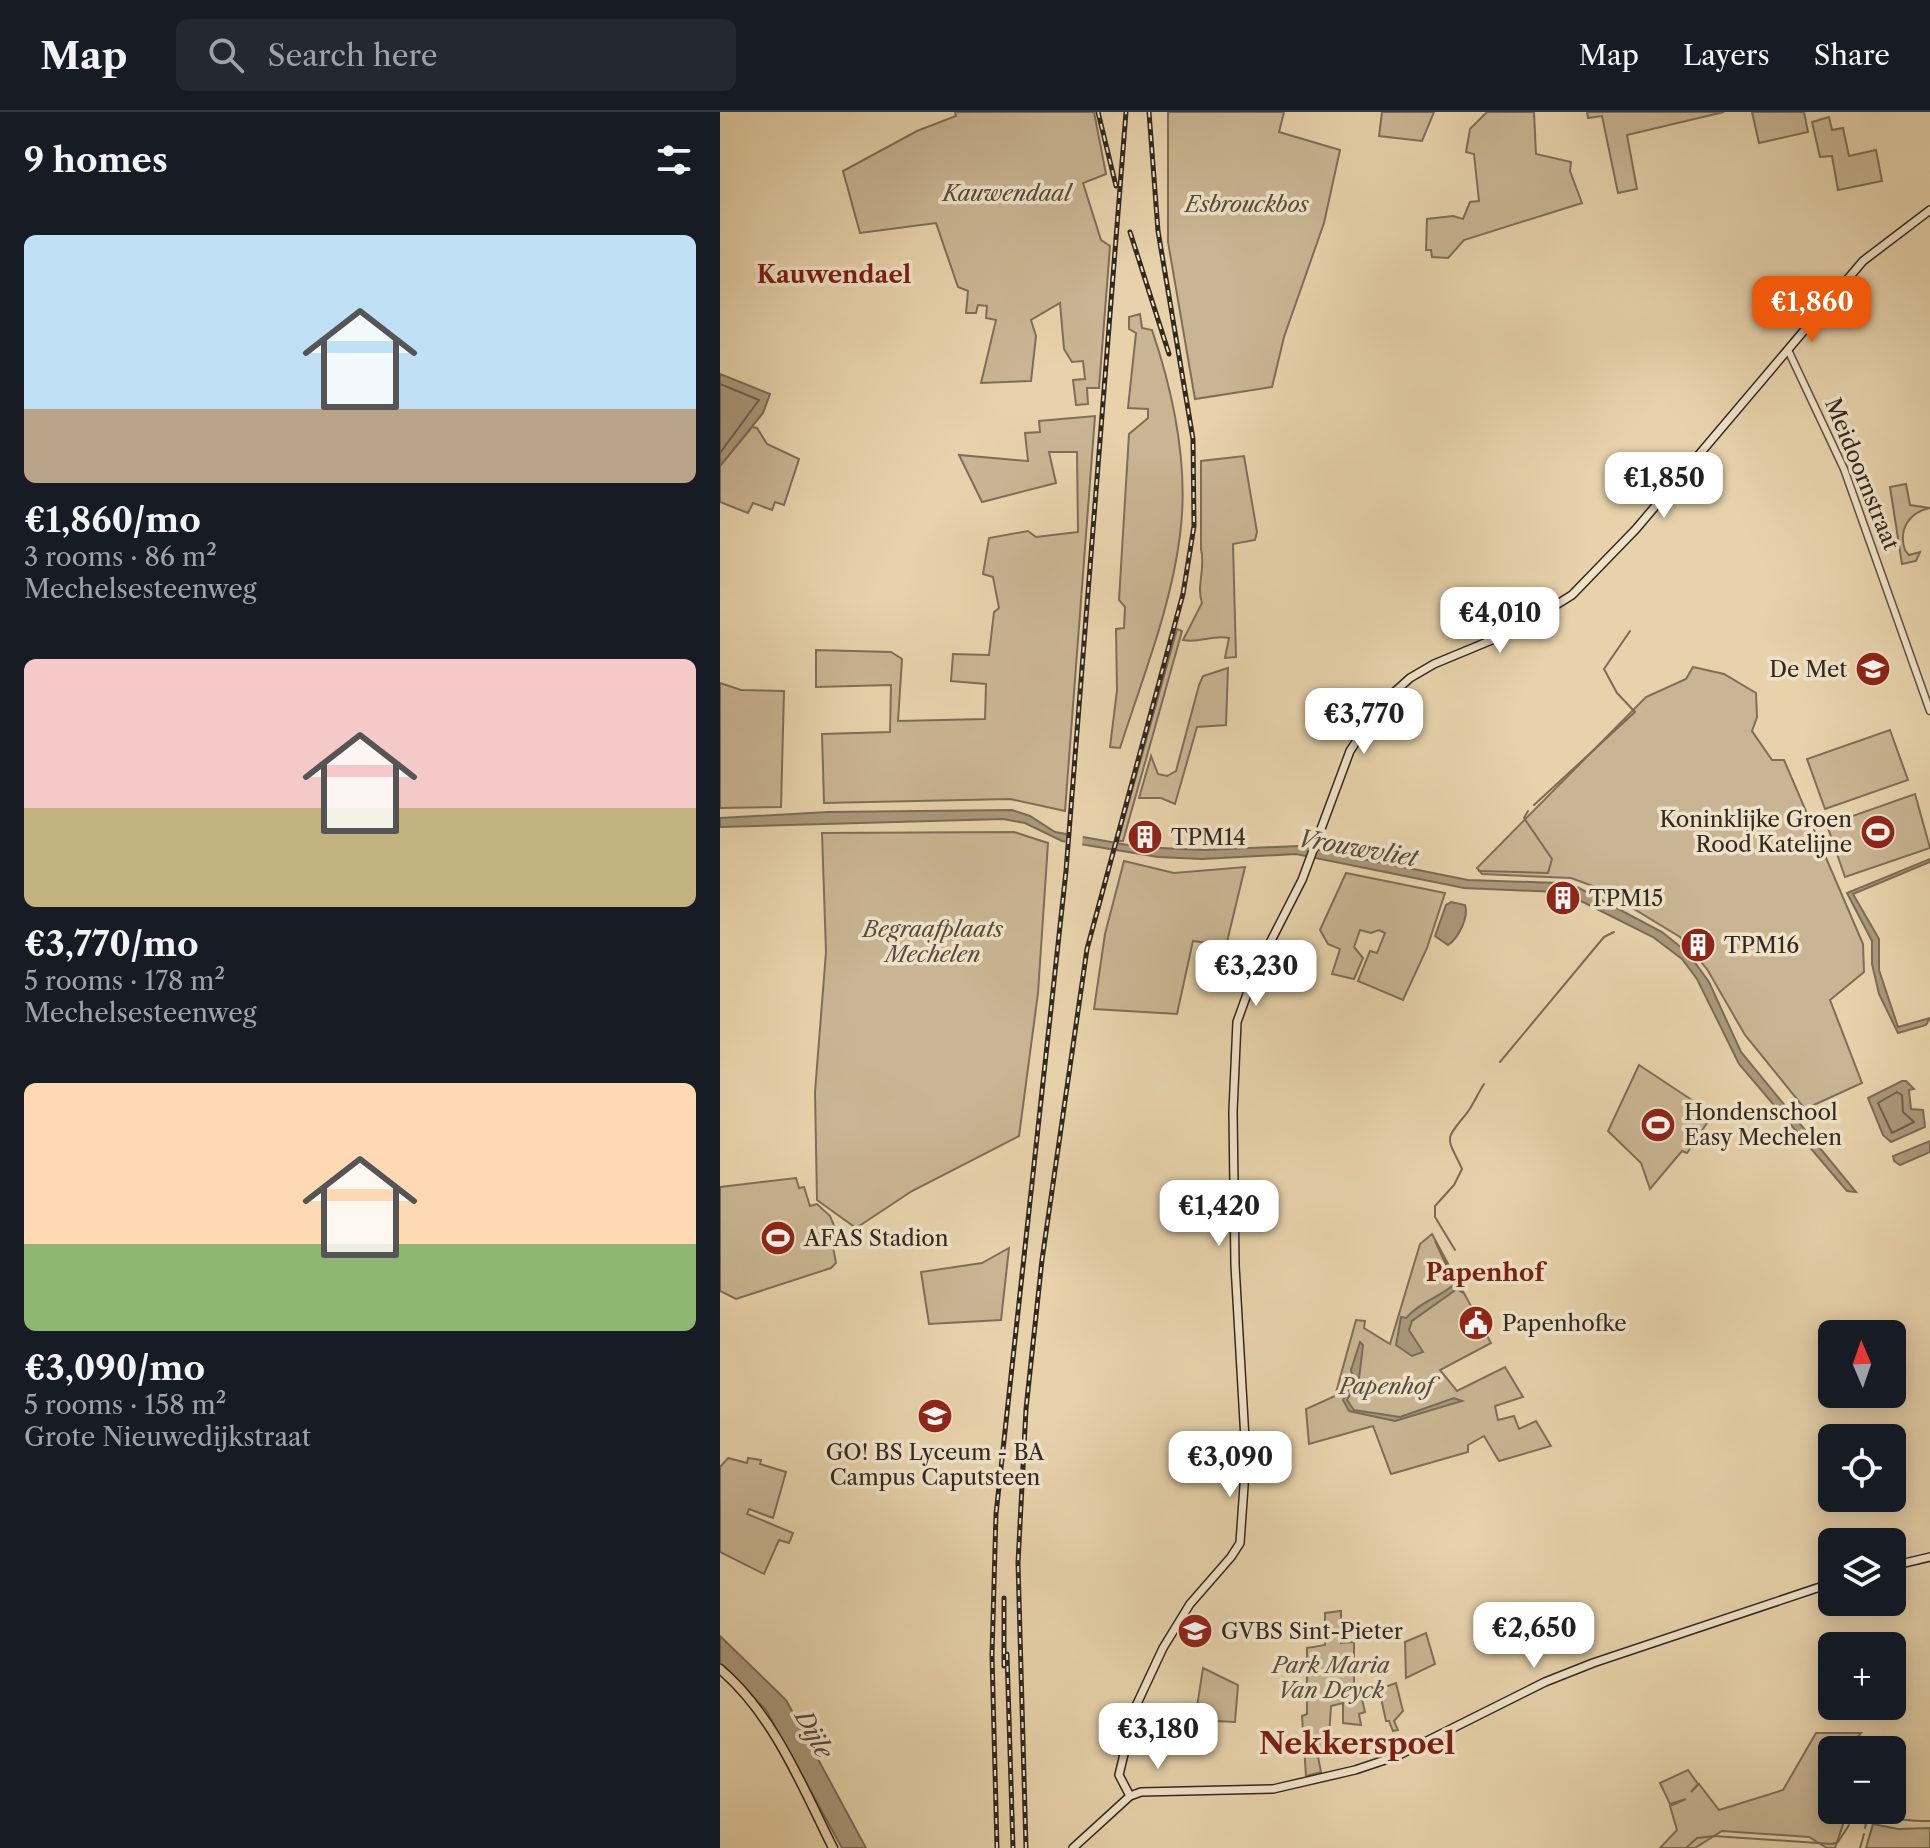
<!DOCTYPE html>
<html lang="en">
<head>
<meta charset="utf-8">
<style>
	body { margin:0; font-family:"Libre Caslon Text",serif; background:#242831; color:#f1f3f6; height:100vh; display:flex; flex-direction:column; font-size:30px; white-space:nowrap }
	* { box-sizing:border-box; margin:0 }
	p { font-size:26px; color:#9ea1a6 }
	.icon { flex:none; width:44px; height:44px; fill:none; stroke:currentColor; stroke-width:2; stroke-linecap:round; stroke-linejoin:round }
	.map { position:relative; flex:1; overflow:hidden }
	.drawer { display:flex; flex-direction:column; background:#171b24; width:720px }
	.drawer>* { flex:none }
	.needle { width:52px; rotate:358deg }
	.controls { position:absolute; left:1098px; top:1208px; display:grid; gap:16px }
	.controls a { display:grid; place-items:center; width:88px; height:88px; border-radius:12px; background:#171b24; box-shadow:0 4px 20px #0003; font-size:40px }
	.price { position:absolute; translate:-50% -68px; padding:0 18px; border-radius:16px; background:#fff; color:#222; font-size:26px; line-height:52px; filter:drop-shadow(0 2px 4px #0008) }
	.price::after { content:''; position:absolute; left:50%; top:48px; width:24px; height:18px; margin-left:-12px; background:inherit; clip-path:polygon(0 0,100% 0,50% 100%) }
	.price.on { background:#ea580c; color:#fff }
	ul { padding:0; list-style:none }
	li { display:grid; align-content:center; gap:16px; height:424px; padding:0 24px }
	li span { display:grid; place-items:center; height:248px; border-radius:12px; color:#555 }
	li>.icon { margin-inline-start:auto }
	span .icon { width:144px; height:144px; fill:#fffc; stroke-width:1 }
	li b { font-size:34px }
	h2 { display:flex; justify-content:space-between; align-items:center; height:96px; padding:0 24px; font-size:34px }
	header { display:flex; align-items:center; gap:48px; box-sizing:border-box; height:112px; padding:0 40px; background:#171b24; border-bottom:2px solid #363941 }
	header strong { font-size:38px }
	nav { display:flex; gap:44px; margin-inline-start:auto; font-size:28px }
	.search { width:560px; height:72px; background:#242831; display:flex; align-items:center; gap:20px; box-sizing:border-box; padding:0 28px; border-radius:12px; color:#9ea1a6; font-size:30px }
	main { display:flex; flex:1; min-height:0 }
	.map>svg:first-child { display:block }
	.green { fill:#c9b593; stroke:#7e6e59; stroke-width:2 }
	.water { fill:#aa987b; stroke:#7b6b56; stroke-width:2 }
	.pier { fill:#e7d2ab }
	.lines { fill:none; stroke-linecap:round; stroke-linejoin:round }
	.shore { stroke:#6f604d; stroke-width:2 }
	.stream { stroke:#7b6b56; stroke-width:2 }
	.tertiary-casing { stroke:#615242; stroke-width:9 }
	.secondary-casing { stroke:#34281f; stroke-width:10 }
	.primary-casing { stroke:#34281f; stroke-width:11 }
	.tertiary { stroke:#efe2c8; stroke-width:6 }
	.secondary { stroke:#efe2c8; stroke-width:7 }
	.primary { stroke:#e7d2ab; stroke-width:8 }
	.rail-casing { stroke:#34281f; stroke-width:5 }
	.rail { stroke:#efe2c8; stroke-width:2; stroke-dasharray:6; stroke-linecap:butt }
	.labels { text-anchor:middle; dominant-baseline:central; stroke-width:7; stroke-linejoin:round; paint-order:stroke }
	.park-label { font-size:22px; font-style:italic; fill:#594b3c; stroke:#efe2c8 }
	.street-label { font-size:22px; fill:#34281f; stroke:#efe2c8 }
	.poi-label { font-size:22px; fill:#34281f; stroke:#efe2c8; text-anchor:start }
	.neighbourhood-label { font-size:24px; font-weight:bold; fill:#7a1f14; stroke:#efe2c8 }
	.water-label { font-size:24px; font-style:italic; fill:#574a3b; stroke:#efe2c8 }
	.district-label { font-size:30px; font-weight:bold; fill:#7a1f14; stroke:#efe2c8 }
</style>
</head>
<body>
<header>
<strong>Map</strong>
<div class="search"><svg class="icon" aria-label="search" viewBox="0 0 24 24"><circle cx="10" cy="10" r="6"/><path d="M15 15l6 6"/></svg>Search here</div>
<nav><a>Map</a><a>Layers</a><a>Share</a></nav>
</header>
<main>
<section class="drawer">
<h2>9 homes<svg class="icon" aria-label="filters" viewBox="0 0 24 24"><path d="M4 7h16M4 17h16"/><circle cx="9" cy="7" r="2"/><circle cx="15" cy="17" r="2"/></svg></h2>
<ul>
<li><span style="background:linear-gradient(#bfe0f5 70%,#b9a48a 0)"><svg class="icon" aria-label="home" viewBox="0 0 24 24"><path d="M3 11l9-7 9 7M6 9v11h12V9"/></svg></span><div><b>€1,860/mo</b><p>3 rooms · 86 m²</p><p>Mechelsesteenweg</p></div></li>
<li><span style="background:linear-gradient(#f6c9c9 60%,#c2b280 0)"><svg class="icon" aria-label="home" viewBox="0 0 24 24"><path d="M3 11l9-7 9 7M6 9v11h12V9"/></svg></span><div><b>€3,770/mo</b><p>5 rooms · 178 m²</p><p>Mechelsesteenweg</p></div></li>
<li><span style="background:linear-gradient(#ffd9b3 65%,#8fb573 0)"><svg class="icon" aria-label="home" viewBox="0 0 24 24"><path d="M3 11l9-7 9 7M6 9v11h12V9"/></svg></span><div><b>€3,090/mo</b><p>5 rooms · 158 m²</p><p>Grote Nieuwedijkstraat</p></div></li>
</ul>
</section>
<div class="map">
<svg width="1210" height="1736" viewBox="0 0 1210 1736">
	<rect width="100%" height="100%" fill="#e7d2ab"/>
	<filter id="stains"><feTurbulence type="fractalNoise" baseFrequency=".0025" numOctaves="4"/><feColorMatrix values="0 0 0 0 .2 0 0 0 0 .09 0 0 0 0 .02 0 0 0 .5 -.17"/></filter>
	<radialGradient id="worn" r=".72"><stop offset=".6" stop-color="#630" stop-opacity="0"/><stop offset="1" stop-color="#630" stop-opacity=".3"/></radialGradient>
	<g class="green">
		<path d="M 235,0 L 374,0 L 386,62 L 363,71 L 381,128 L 390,134 L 379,276 L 367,276 L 368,292 L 356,293 L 353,268 L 365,267 L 363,249 L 352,250 L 344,237 L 340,191 L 311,208 L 316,224 L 311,269 L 261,271 L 276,208 L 266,206 L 267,194 L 258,193 L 256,201 L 246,201 L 248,179 L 238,175 L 216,111 L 140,121 L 123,59 L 197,19 L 236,4 Z"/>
		<path d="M 448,0 L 564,0 L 559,20 L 620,38 L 604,111 L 564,225 L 552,275 L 475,287 L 448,130 Z"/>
		<path d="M 662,0 L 714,0 L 702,29 L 659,24 Z"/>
		<path d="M 767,0 L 814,0 L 816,42 L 851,50 L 850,59 L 862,91 L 744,128 L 728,146 L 712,145 L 711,138 L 706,138 L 707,107 L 733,104 L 743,107 L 750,90 L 759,89 L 754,42 L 746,40 L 750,17 Z"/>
		<path d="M 867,0 L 1004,0 L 907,23 L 917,77 L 898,81 L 882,4 L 868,6 Z"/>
		<path d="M 1032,0 L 1084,0 L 1088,20 L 1039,31 Z"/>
		<path d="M 1109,5 L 1112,18 L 1123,16 L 1129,44 L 1156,38 L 1162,69 L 1118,78 L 1112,44 L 1100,45 L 1092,10 Z"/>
		<path d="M 420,202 L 422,216 L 432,218 C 454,283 469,355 460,423 C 451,496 422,567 400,636 L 390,635 L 397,578 L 396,517 L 404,516 L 405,495 L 399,488 L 409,322 L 428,306 L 428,297 L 408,296 L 416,221 L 409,217 L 409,205 Z"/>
		<path d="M 375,304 L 345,699 L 290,687 L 104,691 L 102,622 L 170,620 L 171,573 L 96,575 L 96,538 L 171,540 L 182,547 L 178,609 L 265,607 L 266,572 L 231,569 L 233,542 L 269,543 L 274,500 L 279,496 L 273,465 L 263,462 L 269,426 L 308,419 L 316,425 L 358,420 L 357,340 L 329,340 L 336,371 L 262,390 L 239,343 L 308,349 L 305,321 L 320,320 L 319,309 Z"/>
		<path d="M 32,315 L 37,316 L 47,332 L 79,347 L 64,393 L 55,390 L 52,398 L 33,391 L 28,401 L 0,390 L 0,354 Z"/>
		<path d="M 524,344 L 537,420 L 535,428 L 513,432 L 516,545 L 505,546 L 509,526 C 492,522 479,532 463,528 L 482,491 C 476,473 486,456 481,437 L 481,349 Z"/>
		<path d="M 1186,372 L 1190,393 L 1210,396 C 1189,400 1178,418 1185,438 L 1189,443 L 1200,440 L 1196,449 L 1182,452 L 1170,375 Z"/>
		<path d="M 457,517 L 462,519 L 403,729 L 398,729 Z"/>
		<path d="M 973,555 L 1004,562 L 1036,581 L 1037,605 L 1032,619 L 1052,648 L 1064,648 L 1143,832 L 1144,860 L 1110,888 L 1142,971 L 1085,997 L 1025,923 L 987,857 L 960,825 L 881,777 L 851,766 L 762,762 L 757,756 L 926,585 L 966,567 Z"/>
		<path d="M 508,556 L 506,613 L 477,615 L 455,692 L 441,686 L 419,686 L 431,644 L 438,662 L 447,664 L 456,659 L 479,573 L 483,564 Z"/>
		<path d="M 0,571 L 21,578 L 64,579 L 61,695 L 0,696 Z"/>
		<path d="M 1170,618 L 1188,668 L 1105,697 L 1087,647 Z"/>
		<path d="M 1195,682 L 1210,736 L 1125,765 L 1107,713 Z"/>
		<path d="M 294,720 L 328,731 L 318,881 L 299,1024 L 192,1079 L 136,1116 L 97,1088 L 95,980 L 106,840 L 102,721 Z"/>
		<path d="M 404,749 L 454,761 L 525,755 L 506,834 L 473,829 L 457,902 L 374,897 L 385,822 Z"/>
		<path d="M 626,761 L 725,781 L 707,836 L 683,888 L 638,869 L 650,839 L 657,841 L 665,821 L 659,818 L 651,821 L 640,818 L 634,835 L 643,846 L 634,867 L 612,862 L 620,837 L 608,832 L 600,818 Z"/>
		<path d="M 919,953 L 993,1002 L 967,1041 L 962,1039 L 930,1077 L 921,1051 L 888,1019 Z"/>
		<path d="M 76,1066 L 79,1076 L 84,1075 L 90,1094 L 97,1092 L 110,1104 L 116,1118 L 112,1130 L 116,1151 L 111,1156 L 16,1187 L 0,1179 L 0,1075 Z"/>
		<path d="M 712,1122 L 771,1231 L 720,1258 L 737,1279 L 785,1255 L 803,1285 L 775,1294 L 778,1308 L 794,1304 L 799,1317 L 816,1309 L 831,1334 L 779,1349 L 764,1324 L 748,1333 L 748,1340 L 671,1362 L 653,1314 L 589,1332 L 586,1297 L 615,1284 L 636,1208 L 645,1209 L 644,1216 L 670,1232 L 700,1132 Z"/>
		<path d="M 289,1136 L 281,1208 L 209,1212 L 201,1160 L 262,1151 Z"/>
		<path d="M 8,1346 L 27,1351 L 28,1346 L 41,1348 L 40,1352 L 66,1360 L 53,1406 L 29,1397 L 27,1402 L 73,1421 L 69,1431 L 59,1428 L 44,1462 L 0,1440 L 0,1355 Z"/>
		<path d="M 621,1499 L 621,1531 L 634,1530 L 634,1586 L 641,1583 L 645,1600 L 639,1602 L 641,1613 L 623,1611 L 623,1591 L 611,1594 L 608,1642 L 598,1645 L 601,1660 L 586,1664 L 582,1604 L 587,1602 L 587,1536 L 605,1533 L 605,1501 Z"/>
		<path d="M 706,1521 L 715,1552 L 686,1566 L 685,1530 Z"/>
		<path d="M 483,1556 L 518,1573 L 515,1610 L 475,1608 Z"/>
		<path d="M 676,1571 L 683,1599 L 674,1609 L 678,1618 L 673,1619 L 669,1609 L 666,1609 L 659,1577 Z"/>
		<path d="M 1096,1621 L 1141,1621 L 1127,1638 L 1112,1638 L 1112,1655 L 1102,1668 L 1112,1676 L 1112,1698 L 1128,1698 L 1115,1736 L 1107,1736 L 1089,1725 L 1002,1719 L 975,1736 L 940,1736 L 957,1718 L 950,1694 L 966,1687 L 950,1692 L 940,1671 L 968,1658 L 978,1672 L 971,1680 L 979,1672 L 999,1698 L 1063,1678 Z"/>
		<path d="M 1153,1712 L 1178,1717 L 1210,1716 L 1210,1736 L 1146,1736 Z"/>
	</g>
	<g class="water">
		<path d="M 0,262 L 50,282 L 43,301 L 0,354 Z"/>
		<path d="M 292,698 L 310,704 L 335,720 L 419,735 L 484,738 L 578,734 L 748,768 L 839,771 L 859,776 L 942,820 L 968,841 L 989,870 L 1021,940 L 1136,1080 L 1127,1079 L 1019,952 L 977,867 L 962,847 L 933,825 L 851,784 L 838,780 L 744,776 L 576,742 L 482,747 L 438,745 L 342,729 L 305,711 L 283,707 L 0,715 L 0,706 L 108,700 Z"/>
		<path d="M 1210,747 L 1210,750 L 1133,782 L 1159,827 L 1159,858 L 1178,915 L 1210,906 L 1206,913 L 1178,921 L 1159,882 L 1152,852 L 1152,829 L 1127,781 Z"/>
		<path d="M 731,790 L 745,793 C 749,804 739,826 728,833 L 715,824 L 726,793 Z"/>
		<path d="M 1182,969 L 1186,969 L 1194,977 L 1189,978 L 1191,997 L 1203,998 L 1205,1015 L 1171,1030 L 1163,1023 L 1148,986 Z"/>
		<path d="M 1210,1029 L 1210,1040 L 1180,1053 L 1174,1049 L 1173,1044 Z"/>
		<path d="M 715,1129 L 743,1181 L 737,1177 L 692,1209 L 689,1218 L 703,1240 L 692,1244 L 676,1233 L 681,1205 L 686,1206 C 700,1190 718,1186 735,1172 Z"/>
		<path d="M 640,1230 L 643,1233 L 639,1267 L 627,1288 L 634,1298 L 680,1305 L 734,1286 L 742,1289 L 675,1309 L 629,1299 L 623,1288 L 634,1269 L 631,1258 Z"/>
		<path d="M 0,1524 L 66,1588 L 146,1736 L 122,1736 L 46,1598 L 0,1551 Z"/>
	</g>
	<path class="pier" d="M 347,719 L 363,721 L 362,737 L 345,734 Z"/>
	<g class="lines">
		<g class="shore">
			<path d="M 0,272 L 39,288 L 0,341"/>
			<path d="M 1177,980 L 1182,983 L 1183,1000 L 1194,1010 L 1172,1021 L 1158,991 Z"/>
		</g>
		<g class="stream">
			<path d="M 814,693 L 915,600 L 897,581 L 884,557 L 910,519"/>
			<path d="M 759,759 L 828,761 L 832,747 L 804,706 L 808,699"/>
			<path d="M 780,950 L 884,825 L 894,820"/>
			<path d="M 735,1138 L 715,1105 L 715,1094 L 734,1073 L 742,1057 C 727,1024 723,1030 747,1001 C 753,993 758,981 764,972"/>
			<path d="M 1145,1716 L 1147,1707 C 1163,1703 1190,1710 1210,1709"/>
			<path d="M 966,1736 L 977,1726 L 994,1724 L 1112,1732 L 1118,1730 L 1129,1713"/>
			<path d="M 1140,1736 L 1144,1722"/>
		</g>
		<defs>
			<path id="tertiary" d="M 1068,238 L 1124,357 L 1210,599"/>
			<g id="secondary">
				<path d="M 1172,1454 L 1210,1445"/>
				<path d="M 410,1684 L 399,1663 L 415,1596 L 443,1536 L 470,1492 L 511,1445 L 520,1431 L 526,1345 L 515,1153 L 513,999 L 517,910 L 535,860 L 582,768 L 630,639 L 660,593 L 690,566 L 714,552 L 796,518 L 852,483 L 916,417 L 1143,149 L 1210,98"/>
				<path d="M 353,1736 L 410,1684 L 421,1680 L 553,1677 L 635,1658 L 677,1644 L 825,1570 L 873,1551 L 1112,1471"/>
			</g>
			<path id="primary" d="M 0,1557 C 54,1603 82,1674 113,1736"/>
		</defs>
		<use href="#tertiary" class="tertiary-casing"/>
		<use href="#secondary" class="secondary-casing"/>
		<use href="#primary" class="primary-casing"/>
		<use href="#tertiary" class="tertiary"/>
		<use href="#secondary" class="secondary"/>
		<use href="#primary" class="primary"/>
		<defs>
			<g id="rail">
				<path d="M 378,0 L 396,74"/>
				<path d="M 410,120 L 449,242"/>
				<path d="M 287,1542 L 293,1736"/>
				<path d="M 284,1554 L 284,1486"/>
				<path d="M 277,1736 L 272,1543 L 276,1402 L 346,759 L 406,0"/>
				<path d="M 306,1736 L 298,1451 L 306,1297 L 322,1148 L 367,837 L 463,482 L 474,414 L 473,327 L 438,119 L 429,0"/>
			</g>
		</defs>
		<use href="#rail" class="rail-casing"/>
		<use href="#rail" class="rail"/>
	</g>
	<defs>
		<symbol id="school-disc" viewBox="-11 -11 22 22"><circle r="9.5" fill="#8f2418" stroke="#efe2c8"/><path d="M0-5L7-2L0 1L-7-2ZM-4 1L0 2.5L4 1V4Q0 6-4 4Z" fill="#fff"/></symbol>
		<symbol id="stadium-disc" viewBox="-11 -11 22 22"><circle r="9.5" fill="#8f2418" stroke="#efe2c8"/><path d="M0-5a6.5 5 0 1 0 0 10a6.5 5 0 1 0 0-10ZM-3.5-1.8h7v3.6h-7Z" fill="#fff"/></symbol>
		<symbol id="building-disc" viewBox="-11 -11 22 22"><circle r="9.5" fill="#8f2418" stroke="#efe2c8"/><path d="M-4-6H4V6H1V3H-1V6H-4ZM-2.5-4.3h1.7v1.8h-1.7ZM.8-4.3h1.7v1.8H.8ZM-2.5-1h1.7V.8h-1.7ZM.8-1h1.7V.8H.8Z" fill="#fff"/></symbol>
		<symbol id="civic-disc" viewBox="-11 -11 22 22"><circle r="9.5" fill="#8f2418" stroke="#efe2c8"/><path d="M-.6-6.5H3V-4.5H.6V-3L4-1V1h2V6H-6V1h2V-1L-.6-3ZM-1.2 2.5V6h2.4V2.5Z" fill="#fff"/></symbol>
	</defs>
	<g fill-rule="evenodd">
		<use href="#school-disc" x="1133" y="537" width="40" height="40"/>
		<use href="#stadium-disc" x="1138" y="700" width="40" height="40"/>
		<use href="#building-disc" x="405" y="705" width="40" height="40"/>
		<use href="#building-disc" x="823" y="766" width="40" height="40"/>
		<use href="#building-disc" x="958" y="813" width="40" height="40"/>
		<use href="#stadium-disc" x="918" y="993" width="40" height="40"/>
		<use href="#stadium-disc" x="38" y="1106" width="40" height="40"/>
		<use href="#civic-disc" x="736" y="1191" width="40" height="40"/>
		<use href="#school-disc" x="195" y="1284" width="40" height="40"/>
		<use href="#school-disc" x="455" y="1499" width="40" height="40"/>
	</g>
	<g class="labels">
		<g class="park-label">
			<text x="287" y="81">Kauwendaal</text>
			<text x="527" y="92">Esbrouckbos</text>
			<text x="213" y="817">Begraafplaats<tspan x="213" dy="25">Mechelen</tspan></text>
			<text x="666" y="1274">Papenhof</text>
			<text x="611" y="1553">Park Maria<tspan x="611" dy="25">Van Deyck</tspan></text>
		</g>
		<g class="street-label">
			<text transform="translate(1142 362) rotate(68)">Meidoornstraat</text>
		</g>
		<g class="poi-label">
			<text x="1127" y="557" text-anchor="end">De Met</text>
			<text x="1132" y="707" text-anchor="end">Koninklijke Groen<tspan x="1132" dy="25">Rood Katelijne</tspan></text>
			<text x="451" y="725">TPM14</text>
			<text x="869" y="786">TPM15</text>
			<text x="1004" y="833">TPM16</text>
			<text x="964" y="1000">Hondenschool<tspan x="964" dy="25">Easy Mechelen</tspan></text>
			<text x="84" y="1126">AFAS Stadion</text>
			<text x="782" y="1211">Papenhofke</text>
			<text x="215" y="1340" text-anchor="middle">GO! BS Lyceum - BA<tspan x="215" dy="25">Campus Caputsteen</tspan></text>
			<text x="501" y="1519">GVBS Sint-Pieter</text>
		</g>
		<g class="neighbourhood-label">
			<text x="114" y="162">Kauwendael</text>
			<text x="765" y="1160">Papenhof</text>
		</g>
		<g class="water-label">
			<text transform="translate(638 736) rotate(10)">Vrouwvliet</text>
			<text transform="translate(94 1622) rotate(61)">Dijle</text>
		</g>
		<g class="district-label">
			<text x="637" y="1631">Nekkerspoel</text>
		</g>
	</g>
	<rect width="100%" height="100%" filter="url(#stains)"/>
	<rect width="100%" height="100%" fill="url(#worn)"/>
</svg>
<div class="controls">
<a><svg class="needle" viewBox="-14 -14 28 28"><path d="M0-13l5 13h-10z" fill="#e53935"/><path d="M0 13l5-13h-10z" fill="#9ea1a6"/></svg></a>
<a><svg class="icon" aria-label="locate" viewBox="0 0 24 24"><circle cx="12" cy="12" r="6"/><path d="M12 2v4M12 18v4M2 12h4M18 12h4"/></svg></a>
<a><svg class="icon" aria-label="layers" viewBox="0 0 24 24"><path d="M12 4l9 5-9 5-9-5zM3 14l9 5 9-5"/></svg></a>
<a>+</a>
<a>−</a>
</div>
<b class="price on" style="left:1092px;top:232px">€1,860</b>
<b class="price" style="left:944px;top:408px">€1,850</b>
<b class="price" style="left:780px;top:543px">€4,010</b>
<b class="price" style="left:644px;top:644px">€3,770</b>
<b class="price" style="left:536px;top:896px">€3,230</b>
<b class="price" style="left:499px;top:1136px">€1,420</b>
<b class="price" style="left:510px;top:1387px">€3,090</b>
<b class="price" style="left:814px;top:1558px">€2,650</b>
<b class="price" style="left:438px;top:1659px">€3,180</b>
</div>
</main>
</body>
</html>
